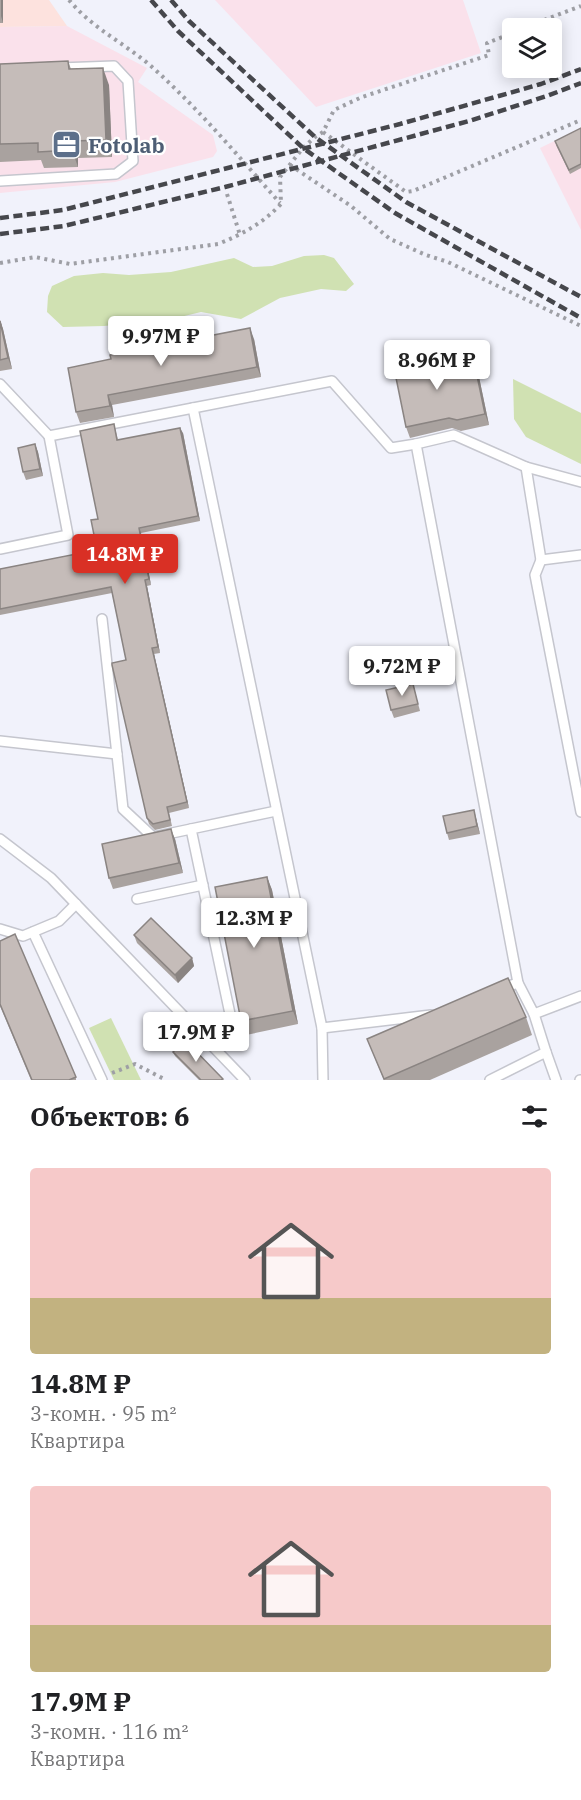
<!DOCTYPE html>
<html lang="ru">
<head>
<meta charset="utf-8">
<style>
	body { margin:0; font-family:"IBM Plex Serif",serif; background:#f6f6f6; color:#202124; height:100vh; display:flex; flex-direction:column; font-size:22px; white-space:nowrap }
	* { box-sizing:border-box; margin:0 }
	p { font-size:20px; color:#757577 }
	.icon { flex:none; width:33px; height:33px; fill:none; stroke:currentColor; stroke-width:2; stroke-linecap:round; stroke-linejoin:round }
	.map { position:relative; height:1080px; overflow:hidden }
	.drawer { display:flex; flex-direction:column; background:#fff; flex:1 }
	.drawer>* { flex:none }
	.fabs { position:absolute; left:502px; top:18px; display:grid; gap:12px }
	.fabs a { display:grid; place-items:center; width:60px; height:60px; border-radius:6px; background:#fff; box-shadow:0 3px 15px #0003; font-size:30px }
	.price { position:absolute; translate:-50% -51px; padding:0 14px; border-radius:6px; background:#fff; color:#222; font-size:20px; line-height:39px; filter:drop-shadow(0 2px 3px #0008) }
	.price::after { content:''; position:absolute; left:50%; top:36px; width:18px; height:14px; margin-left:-9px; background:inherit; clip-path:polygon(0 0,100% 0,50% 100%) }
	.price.current { background:#d93025; color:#fff }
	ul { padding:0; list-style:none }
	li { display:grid; align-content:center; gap:12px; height:318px; padding:0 30px }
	li span { display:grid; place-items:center; height:186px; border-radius:6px; color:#555 }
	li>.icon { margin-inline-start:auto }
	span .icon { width:108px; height:108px; fill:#fffc; stroke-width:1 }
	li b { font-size:26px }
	h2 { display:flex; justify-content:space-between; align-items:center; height:72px; padding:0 30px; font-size:26px }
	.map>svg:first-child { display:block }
	.commercial { fill:#fae1eb }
	.industrial { fill:#fde2de }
	.green { fill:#d0e1b2 }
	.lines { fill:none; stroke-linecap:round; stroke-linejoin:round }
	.service-casing { stroke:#c5c6ce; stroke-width:12 }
	.path { stroke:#9e9fa5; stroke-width:4; stroke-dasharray:3 4.5; stroke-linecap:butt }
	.service { stroke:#fff; stroke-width:9 }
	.rail { stroke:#46474c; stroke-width:4.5; stroke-dasharray:9 4.5; stroke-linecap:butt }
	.wall { fill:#a9a29f }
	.shaded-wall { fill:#8a8482 }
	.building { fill:#c5bcb9; stroke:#8a8482; stroke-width:1.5 }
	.labels { text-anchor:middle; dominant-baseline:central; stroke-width:4.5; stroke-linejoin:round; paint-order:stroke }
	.service-label { font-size:21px; font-weight:bold; fill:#4e5e75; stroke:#fff; text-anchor:start }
</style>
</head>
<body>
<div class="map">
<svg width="581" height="1080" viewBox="0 0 581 1080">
	<rect width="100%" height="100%" fill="#f1f2fb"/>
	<g class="commercial">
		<path d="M 215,0 L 463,0 L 481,53 L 316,107 Z"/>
		<path d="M 67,26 L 147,68 L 138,82 L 213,135 L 217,151 L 213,157 L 115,182 L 0,193 L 0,27 Z"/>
		<path d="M 581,128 L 581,230 L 540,148 Z"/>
	</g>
	<path class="industrial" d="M 0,0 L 49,0 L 67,26 L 0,27 Z"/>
	<g class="green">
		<path d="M 324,255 L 334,258 L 354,284 L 346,291 L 321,289 L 280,298 L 241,319 L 201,312 L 172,319 L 104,326 L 63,327 L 47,312 L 48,296 L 52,286 L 74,276 L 103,273 L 129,275 L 171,272 L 234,258 L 253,267 L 272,266 L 304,256 Z"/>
		<path d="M 513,379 L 581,413 L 581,464 L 526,437 L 514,419 Z"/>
		<path d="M 111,1018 L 141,1080 L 114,1080 L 89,1028 Z"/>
	</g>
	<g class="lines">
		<defs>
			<g id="service">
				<path d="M 0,181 L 116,174 L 133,161 L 128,81 L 114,66 L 59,68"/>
				<path d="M 0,384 L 49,436"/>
				<path d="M 416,444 L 391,448 L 332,381 L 193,408 L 322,1028 L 431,1015"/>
				<path d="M 526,467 L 541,560 L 581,555"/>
				<path d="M 581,482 L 526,467 L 454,435 L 416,444 L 518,983 L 534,1014 L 581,996"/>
				<path d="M 0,549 L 68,535 L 49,436 L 193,408"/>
				<path d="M 541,560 L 535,575 L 581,812"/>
				<path d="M 102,619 L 123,809 L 153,837 L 191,829"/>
				<path d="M 0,741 L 117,754"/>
				<path d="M 0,839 L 51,878 L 245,1080"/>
				<path d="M 137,899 L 203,885"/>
				<path d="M 0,929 L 23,936 L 59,921 L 76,904"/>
				<path d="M 33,932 L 102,1080"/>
				<path d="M 500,989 L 518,983"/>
				<path d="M 230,1014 L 191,829 L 276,811"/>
				<path d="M 534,1014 L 546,1052"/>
				<path d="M 322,1028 L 323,1080"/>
				<path d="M 490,1080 L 546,1052 L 556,1080"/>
				<path d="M 580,1080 L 581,1080"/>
			</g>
		</defs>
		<use href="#service" class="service-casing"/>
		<g class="path">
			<path d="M 69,0 C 92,28 124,43 151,66 C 198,108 239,157 280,203"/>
			<path d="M 523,28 L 581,6"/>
			<path d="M 323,132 L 406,192 L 413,191 L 581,120"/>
			<path d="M 290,165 L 351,206 L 390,239 L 426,255 L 448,262 L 581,326"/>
			<path d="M 227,194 L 240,235"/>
			<path d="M 0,263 L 35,257 L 70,264 L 218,244 C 243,234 263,223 281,204 L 280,177 L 303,148 L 315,137 L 323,132 L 334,110 L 362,97 L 489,55 L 487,43 L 513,33"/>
			<path d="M 112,1073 L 135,1064 L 166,1080"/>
		</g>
		<use href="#service" class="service"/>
		<g class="rail">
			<path d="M 151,0 L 178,31 L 303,148 L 395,213 L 581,318"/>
			<path d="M 171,0 L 189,21 L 315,137 L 406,202 L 581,297"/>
			<path d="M 0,218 L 63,210 L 400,124 L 541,84 L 581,69"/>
			<path d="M 0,234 L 64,226 L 225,187 L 469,121 L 547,96 L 581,83"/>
		</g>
	</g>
	<g class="wall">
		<rect x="0" y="0" width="3" height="23"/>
		<path d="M 68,61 L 71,69 L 109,85 L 112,157 L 78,158 L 78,167 L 44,168 L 41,160 L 0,162 L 0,64 Z"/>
		<path d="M 581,128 L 581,168 L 570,174 L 556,145 Z"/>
		<path d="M 0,320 L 3,329 L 12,369 L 0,371 Z"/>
		<path d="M 254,339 L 261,377 L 112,405 L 114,417 L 80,423 L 76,412 L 68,368 Z"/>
		<path d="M 445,353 L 450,371 L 479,377 L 489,425 L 461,431 L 452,428 L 410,438 L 406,427 Z"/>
		<path d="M 114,424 L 118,440 L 183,433 L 200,521 L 141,533 L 151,585 L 147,586 L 160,653 L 154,654 L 189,808 L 169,813 L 172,826 L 155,830 L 149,824 L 147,818 L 126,660 L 112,593 L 0,615 L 0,569 L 97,550 L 98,519 Z"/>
		<path d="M 35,444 L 38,452 L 43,476 L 26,480 L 23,472 Z"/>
		<path d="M 413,684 L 420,711 L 394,718 L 391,710 Z"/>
		<path d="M 476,818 L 480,834 L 449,840 L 447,833 Z"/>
		<path d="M 175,839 L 183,873 L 113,889 L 109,878 Z"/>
		<path d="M 267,877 L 272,890 L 298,1024 L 246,1035 L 241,1021 Z"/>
		<path d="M 134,935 L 192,958 L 194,966 L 178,983 L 137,943 Z"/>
		<path d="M 0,941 L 76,1077 L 76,1080 L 31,1080 L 0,1006 Z"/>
		<path d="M 526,1017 L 532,1035 L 430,1080 L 384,1080 L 367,1039 Z"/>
		<path d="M 173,1052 L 223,1079 L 223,1080 L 199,1080 L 175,1056 Z"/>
	</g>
	<g class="shaded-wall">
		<path d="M 1,0 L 3,0 L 3,23 L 1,16 Z"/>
		<path d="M 103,68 L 109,85 L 112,157 L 106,140 Z"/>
		<path d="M 72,141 L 78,158 L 78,167 L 72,150 Z"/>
		<path d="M 0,320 L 3,329 L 12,369 L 8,358 Z"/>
		<path d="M 250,328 L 254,339 L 261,377 L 257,367 Z"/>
		<path d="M 445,353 L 449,363 L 453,382 L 449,371 Z"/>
		<path d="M 475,366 L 479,377 L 489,425 L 485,414 Z"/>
		<path d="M 108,395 L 112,405 L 114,417 L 110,406 Z"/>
		<path d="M 180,428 L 183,433 L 200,521 L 198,516 Z"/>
		<path d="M 35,444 L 38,452 L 43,476 L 40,469 Z"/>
		<path d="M 139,528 L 141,533 L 151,585 L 149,579 Z"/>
		<path d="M 145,580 L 147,586 L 160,653 L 158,647 Z"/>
		<path d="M 152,648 L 154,654 L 189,808 L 187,802 Z"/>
		<path d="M 474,810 L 480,834 L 477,826 Z"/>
		<path d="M 171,829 L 175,839 L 183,873 L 179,863 Z"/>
		<path d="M 267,877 L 272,890 L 298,1024 L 293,1011 Z"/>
		<path d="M 192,958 L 194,966 L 178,983 L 175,975 Z"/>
	</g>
	<g class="building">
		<path d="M 68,61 L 69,69 L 103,68 L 106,140 L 72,141 L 72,150 L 38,152 L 38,143 L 0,144 L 0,64 Z"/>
		<path d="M 581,128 L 581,164 L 569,170 L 555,141 Z"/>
		<path d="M 0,321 L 8,358 L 0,360 Z"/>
		<path d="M 250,328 L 257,367 L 108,395 L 110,406 L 76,412 L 68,368 L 111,359 L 110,355 Z"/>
		<path d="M 445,353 L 449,371 L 475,366 L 485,414 L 457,420 L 449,418 L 406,427 L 393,363 Z"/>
		<path d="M 114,424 L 117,440 L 180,428 L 198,516 L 139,528 L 149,579 L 145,580 L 158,647 L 152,648 L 187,802 L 167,807 L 170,820 L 153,824 L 147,818 L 112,665 L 112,663 L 126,660 L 111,587 L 0,609 L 0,569 L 97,550 L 91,520 L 98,519 L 80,431 Z"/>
		<path d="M 35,444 L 40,469 L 23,472 L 18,448 Z"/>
		<path d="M 413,684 L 418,704 L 391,710 L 386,690 Z"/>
		<path d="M 474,810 L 477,826 L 447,833 L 443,816 Z"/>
		<path d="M 171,829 L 179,863 L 109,878 L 102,844 Z"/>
		<path d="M 267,877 L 293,1011 L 241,1021 L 215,887 Z"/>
		<path d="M 151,918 L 192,958 L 175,975 L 134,935 Z"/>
		<path d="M 15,934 L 76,1077 L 69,1080 L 32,1080 L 0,1004 L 0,941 Z"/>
		<path d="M 508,978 L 526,1017 L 384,1079 L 367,1039 Z"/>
		<path d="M 185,1040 L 223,1079 L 221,1080 L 201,1080 L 173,1052 Z"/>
	</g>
	<defs>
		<symbol id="office-square" viewBox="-11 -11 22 22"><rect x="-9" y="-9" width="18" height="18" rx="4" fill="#5c6f8a" stroke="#fff"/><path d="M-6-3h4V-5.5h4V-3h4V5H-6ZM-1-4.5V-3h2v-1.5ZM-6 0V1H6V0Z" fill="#fff"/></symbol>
	</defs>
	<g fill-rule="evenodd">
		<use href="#office-square" x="50" y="128" width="33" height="33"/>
	</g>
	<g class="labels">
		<g class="service-label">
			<text x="88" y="145">Fotolab</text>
		</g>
	</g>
</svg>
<div class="fabs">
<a><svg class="icon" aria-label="layers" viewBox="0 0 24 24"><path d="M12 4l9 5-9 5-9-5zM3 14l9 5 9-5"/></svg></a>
</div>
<b class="price" style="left:161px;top:367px">9.97M ₽</b>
<b class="price" style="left:437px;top:391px">8.96M ₽</b>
<b class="price current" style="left:125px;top:585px">14.8M ₽</b>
<b class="price" style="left:402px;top:697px">9.72M ₽</b>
<b class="price" style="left:254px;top:949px">12.3M ₽</b>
<b class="price" style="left:196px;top:1063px">17.9M ₽</b>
</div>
<section class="drawer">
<h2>Объектов: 6<svg class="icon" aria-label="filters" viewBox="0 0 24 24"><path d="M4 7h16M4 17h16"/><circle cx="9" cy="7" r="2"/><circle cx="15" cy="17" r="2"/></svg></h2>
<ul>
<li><span style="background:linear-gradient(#f6c9c9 70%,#c2b280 0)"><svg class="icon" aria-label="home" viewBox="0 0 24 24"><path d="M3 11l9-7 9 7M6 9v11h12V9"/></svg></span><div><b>14.8M ₽</b><p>3-комн. · 95 m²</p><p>Квартира</p></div></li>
<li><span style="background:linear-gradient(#f6c9c9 75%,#c2b280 0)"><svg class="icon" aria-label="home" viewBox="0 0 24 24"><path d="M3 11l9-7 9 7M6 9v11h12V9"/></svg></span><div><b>17.9M ₽</b><p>3-комн. · 116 m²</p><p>Квартира</p></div></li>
</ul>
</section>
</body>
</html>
